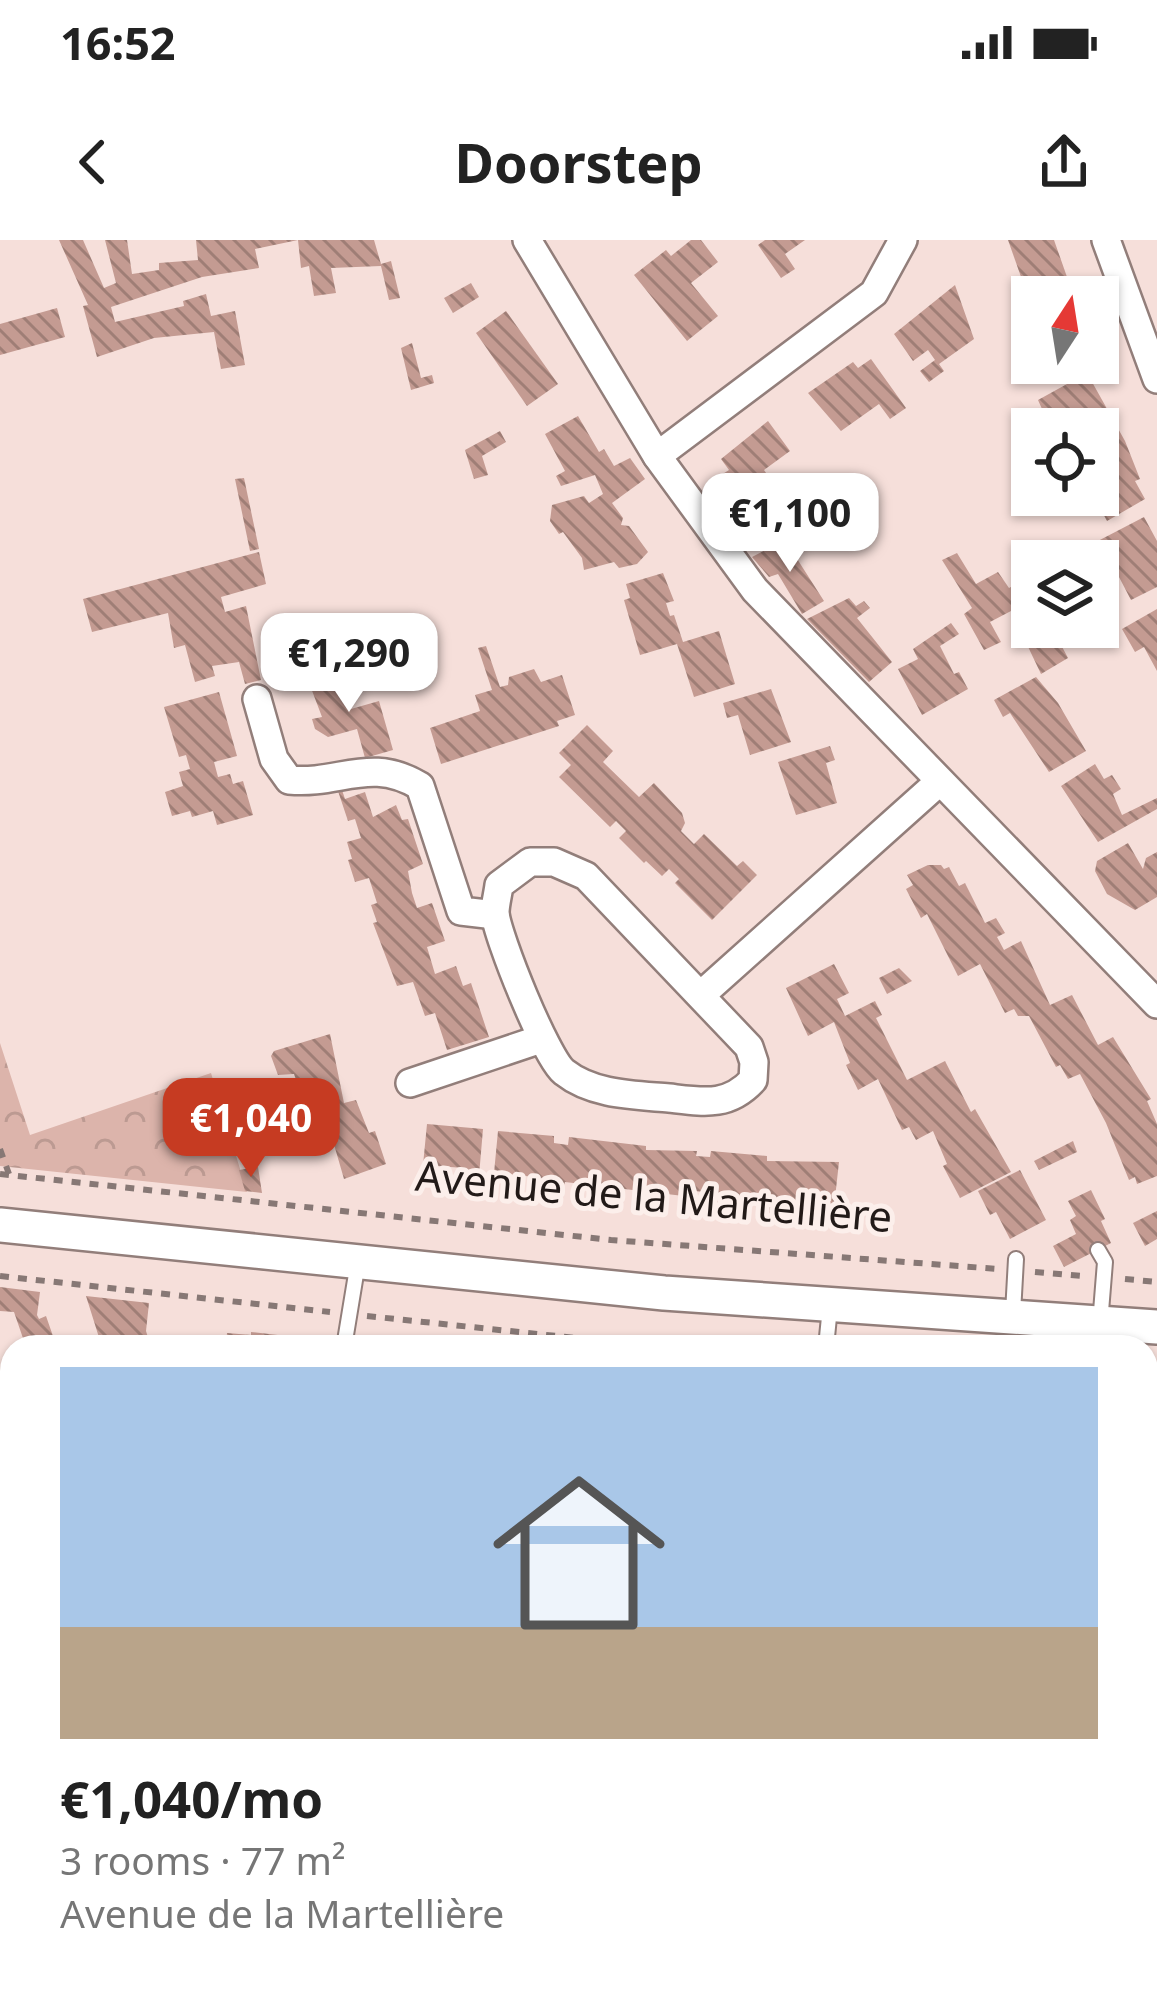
<!DOCTYPE html>
<html lang="en">
<head>
<meta charset="utf-8">
<style>
	body { margin:0; font-family:"Noto Sans",sans-serif; background:#f2f2f2; color:#222; height:100vh; display:flex; flex-direction:column; font-size:45px; white-space:nowrap }
	* { box-sizing:border-box; margin:0 }
	p { font-size:39px; color:#767676 }
	.icon { flex:none; width:66px; height:66px; fill:none; stroke:currentColor; stroke-width:2; stroke-linecap:round; stroke-linejoin:round }
	.map { position:relative; flex:1; overflow:hidden }
	.details { position:absolute; left:0px; top:1095px; width:1158px; height:663px; display:flex; flex-direction:column; background:#fff; border-radius:36px 36px 0 0; box-shadow:0 3px 9px #0004 }
	.details>* { flex:none }
	.needle { width:78px; rotate:12deg }
	.tools { position:absolute; left:1011px; top:36px; display:grid; gap:24px }
	.tools a { display:grid; place-items:center; width:108px; height:108px; border-radius:0px; background:#fff; box-shadow:0 3px 9px #0004; font-size:60px }
	.price { position:absolute; translate:-50% -102px; padding:0 27px; border-radius:24px; background:#fff; color:#222; font-size:39px; line-height:78px; filter:drop-shadow(0 3px 6px #0008) }
	.price::after { content:''; position:absolute; left:50%; top:72px; width:36px; height:27px; margin-left:-18px; background:inherit; clip-path:polygon(0 0,100% 0,50% 100%) }
	.price.active { background:#c63b22; color:#fff }
	ul { padding:0; list-style:none }
	li { display:grid; align-content:center; gap:24px; height:636px; padding:0 60px }
	li span { display:grid; place-items:center; height:372px; border-radius:0px; color:#555 }
	li>.icon { margin-inline-start:auto }
	span .icon { width:216px; height:216px; fill:#fffc; stroke-width:1 }
	li b { font-size:51px }
	.status { display:flex; justify-content:space-between; align-items:center; height:84px; padding:0 60px; background:#fff; direction:ltr }
	.status svg { height:33px; fill:currentColor }
	header { display:flex; justify-content:space-between; align-items:center; height:156px; padding:0 60px; background:#fff; font-size:54px; font-weight:700 }
	.map>svg:first-child { display:block }
	.forest { fill:url(#forest-crowns) }
	.building { fill:url(#building-back-hatch) }
	.lines { fill:none; stroke-linecap:round; stroke-linejoin:round }
	.service-casing { stroke:#927e7a; stroke-width:18 }
	.minor-casing { stroke:#927e7a; stroke-width:32 }
	.tertiary-casing { stroke:#927e7a; stroke-width:38 }
	.path { stroke:#877875; stroke-width:6; stroke-dasharray:9 9; stroke-linecap:butt }
	.service { stroke:#fff; stroke-width:14 }
	.minor { stroke:#fff; stroke-width:27 }
	.tertiary { stroke:#fff; stroke-width:33 }
	.labels { text-anchor:middle; dominant-baseline:central; stroke-width:10; stroke-linejoin:round; paint-order:stroke }
	.street-label { font-size:42px; fill:#221a18; stroke:#fcefeb }
</style>
</head>
<body>
<div class="status"><b>16:52</b><svg viewBox="0 0 49 12"><path d="M0 12V9h3v3zM5 12V6h3v6zM10 12V3h3v9zM15 12V0h3v12zM26 1h20v11H26zM47 4h2v5h-2z"/></svg></div>
<header><svg class="icon" aria-label="back" viewBox="0 0 24 24"><path d="M15 5l-7 7 7 7"/></svg>Doorstep<svg class="icon" aria-label="share" viewBox="0 0 24 24"><path d="M12 15V3M7 8l5-5 5 5M5 13v7h14v-7"/></svg></header>
<div class="map">
<svg width="1157" height="1756" viewBox="0 0 1157 1756">
	<defs>
		<pattern id="forest-crowns" width="20" height="18" patternUnits="userSpaceOnUse" patternTransform="scale(3)"><rect width="20" height="18" fill="#dcb4ab"/><path d="M2 6a3 3 0 1 1 6 0M12 15a3 3 0 1 1 6 0" fill="none" stroke="#bc9a92"/></pattern>
		<pattern id="building-back-hatch" width="6" height="6" patternUnits="userSpaceOnUse" patternTransform="scale(3)"><rect width="6" height="6" fill="#c49b92"/><path d="M-1 5l2 2M0 0l6 6M5-1l2 2" fill="none" stroke="#9f7e76"/></pattern>
	</defs>
	<rect width="100%" height="100%" fill="#f6dfda"/>
	<path class="forest" d="M 0,803 L 30,895 L 211,833 L 247,952 L 0,926 Z"/>
	<g class="building">
		<path d="M 59,0 L 83,0 L 104,48 L 116,43 L 105,0 L 127,0 L 132,34 L 159,30 L 159,23 L 198,20 L 196,0 L 374,0 L 381,24 L 391,21 L 400,58 L 389,60 L 381,26 L 331,28 L 336,53 L 314,56 L 309,26 L 301,28 L 298,0 L 255,9 L 259,28 L 202,37 L 111,67 L 115,82 L 184,66 L 183,61 L 206,54 L 211,76 L 235,71 L 245,125 L 221,129 L 214,92 L 154,98 L 97,117 L 83,66 L 88,65 Z"/>
		<path d="M 691,0 L 701,0 L 718,22 L 691,43 L 718,76 L 687,101 L 634,35 L 666,10 L 671,16 Z"/>
		<path d="M 765,0 L 805,0 L 785,14 L 795,29 L 781,38 L 758,5 Z"/>
		<path d="M 1008,0 L 1054,0 L 1067,37 L 1026,51 Z"/>
		<path d="M 471,43 L 479,57 L 453,73 L 444,58 Z"/>
		<path d="M 955,45 L 974,99 L 939,124 L 944,131 L 929,142 L 920,131 L 935,120 L 928,110 L 913,121 L 894,94 Z"/>
		<path d="M 57,68 L 65,97 L 0,115 L 0,84 Z"/>
		<path d="M 506,71 L 558,144 L 527,166 L 476,93 Z"/>
		<path d="M 412,103 L 421,138 L 432,135 L 434,143 L 411,150 L 401,108 Z"/>
		<path d="M 871,119 L 906,168 L 890,179 L 879,164 L 841,191 L 808,153 L 853,122 L 858,128 Z"/>
		<path d="M 1087,133 L 1125,201 L 1140,239 L 1135,241 L 1145,259 L 1107,281 L 1093,255 L 1098,255 L 1098,189 L 1045,189 L 1040,181 L 1046,178 L 1038,160 Z"/>
		<path d="M 578,176 L 599,212 L 604,209 L 614,226 L 630,218 L 645,239 L 612,263 L 623,278 L 621,285 L 629,286 L 648,312 L 637,324 L 619,328 L 614,322 L 584,330 L 582,318 L 563,292 L 559,294 L 550,281 L 552,265 L 584,256 L 589,263 L 603,254 L 595,235 L 561,246 L 556,236 L 565,231 L 545,194 Z"/>
		<path d="M 768,181 L 790,211 L 764,230 L 780,253 L 755,271 L 739,248 L 734,252 L 721,235 L 729,230 L 721,219 Z"/>
		<path d="M 500,191 L 506,202 L 482,216 L 488,235 L 474,239 L 465,210 Z"/>
		<path d="M 842,233 L 860,258 L 839,269 L 822,246 Z"/>
		<path d="M 244,238 L 259,309 L 250,311 L 235,239 Z"/>
		<path d="M 1144,277 L 1157,301 L 1157,347 L 1131,360 L 1108,316 L 1099,321 L 1089,321 L 1087,316 L 1075,321 L 1071,315 Z"/>
		<path d="M 785,300 L 824,361 L 802,374 L 778,334 L 769,337 L 752,317 Z"/>
		<path d="M 259,312 L 266,344 L 221,357 L 225,372 L 246,366 L 261,440 L 245,444 L 239,422 L 212,426 L 215,436 L 195,442 L 185,405 L 174,408 L 168,373 L 92,392 L 83,359 Z"/>
		<path d="M 957,313 L 976,344 L 998,332 L 1009,348 L 1025,339 L 1032,351 L 1032,387 L 1056,387 L 1046,392 L 1053,405 L 1059,401 L 1068,418 L 1041,434 L 1011,371 L 990,382 L 1001,402 L 984,410 L 964,374 L 972,368 L 942,320 Z"/>
		<path d="M 663,333 L 674,361 L 666,363 L 670,376 L 674,375 L 683,402 L 719,391 L 735,444 L 694,457 L 677,404 L 640,415 L 624,360 L 630,358 L 626,344 Z"/>
		<path d="M 849,358 L 856,366 L 864,361 L 870,368 L 857,378 L 892,422 L 869,442 L 807,379 Z"/>
		<path d="M 1157,369 L 1157,431 L 1144,407 L 1135,412 L 1122,389 Z"/>
		<path d="M 951,383 L 959,394 L 940,406 L 954,434 L 959,432 L 968,449 L 922,475 L 898,429 L 918,419 L 913,409 Z"/>
		<path d="M 486,406 L 500,447 L 508,445 L 509,437 L 534,429 L 541,442 L 562,435 L 575,475 L 557,481 L 559,486 L 441,524 L 430,488 L 480,471 L 475,455 L 492,450 L 478,408 Z"/>
		<path d="M 340,430 L 351,469 L 379,461 L 393,510 L 365,518 L 357,489 L 328,497 L 315,489 L 312,479 L 322,477 L 308,440 Z"/>
		<path d="M 1036,437 L 1058,463 L 1086,511 L 1049,532 L 1010,473 L 1003,477 L 994,460 Z"/>
		<path d="M 771,449 L 791,502 L 750,515 L 738,475 L 727,478 L 723,463 Z"/>
		<path d="M 219,452 L 237,516 L 214,522 L 218,537 L 230,534 L 233,544 L 243,541 L 253,575 L 217,585 L 213,571 L 192,577 L 190,571 L 172,576 L 165,552 L 183,546 L 179,532 L 190,529 L 186,515 L 179,517 L 164,467 Z"/>
		<path d="M 587,485 L 613,511 L 603,522 L 639,557 L 654,543 L 682,573 L 685,583 L 681,591 L 694,604 L 704,594 L 737,626 L 743,621 L 757,635 L 712,680 L 675,643 L 679,639 L 669,629 L 662,636 L 646,621 L 644,623 L 619,598 L 626,591 L 616,581 L 610,587 L 559,537 L 571,525 L 559,513 Z"/>
		<path d="M 830,506 L 835,520 L 826,523 L 837,563 L 796,575 L 778,522 Z"/>
		<path d="M 1095,524 L 1104,539 L 1112,535 L 1121,549 L 1113,554 L 1122,575 L 1157,558 L 1157,569 L 1098,602 L 1061,546 Z"/>
		<path d="M 342,550 L 345,559 L 365,552 L 373,577 L 396,565 L 402,580 L 408,579 L 423,624 L 408,631 L 412,653 L 417,668 L 432,663 L 445,701 L 427,707 L 435,734 L 456,726 L 463,746 L 471,743 L 489,797 L 447,810 L 435,773 L 425,776 L 413,742 L 397,746 L 373,683 L 377,682 L 371,665 L 377,663 L 369,638 L 355,642 L 348,620 L 352,619 L 347,602 L 361,598 L 355,579 L 348,581 L 338,551 Z"/>
		<path d="M 1128,603 L 1143,629 L 1146,618 L 1157,612 L 1157,657 L 1135,670 L 1107,654 L 1095,631 L 1097,621 Z"/>
		<path d="M 928,625 L 941,625 L 944,629 L 949,627 L 959,646 L 965,643 L 985,683 L 996,678 L 1005,693 L 997,697 L 1004,710 L 1021,701 L 1050,765 L 1072,755 L 1098,805 L 1113,797 L 1151,859 L 1147,861 L 1157,884 L 1157,936 L 1137,944 L 1135,937 L 1129,940 L 1106,883 L 1080,834 L 1068,839 L 1060,825 L 1056,827 L 1029,776 L 1018,776 L 1014,769 L 1005,773 L 980,724 L 958,736 L 927,674 L 921,678 L 906,649 L 913,645 L 907,635 Z"/>
		<path d="M 834,724 L 849,753 L 837,759 L 845,776 L 875,761 L 882,775 L 876,778 L 907,840 L 945,821 L 971,872 L 975,869 L 1011,932 L 960,958 L 943,926 L 947,924 L 933,891 L 916,900 L 909,887 L 902,890 L 878,839 L 858,850 L 846,825 L 850,823 L 834,782 L 808,796 L 786,748 Z"/>
		<path d="M 899,728 L 912,741 L 887,754 L 879,738 Z"/>
		<path d="M 330,794 L 344,863 L 356,860 L 369,893 L 375,891 L 386,924 L 344,939 L 324,870 L 299,877 L 293,860 L 302,858 L 294,834 L 278,835 L 271,816 L 274,811 Z"/>
		<path d="M 427,884 L 483,889 L 479,936 L 464,934 L 464,928 L 423,925 Z"/>
		<path d="M 498,891 L 554,896 L 554,903 L 568,905 L 569,897 L 646,906 L 646,910 L 697,911 L 696,916 L 710,917 L 711,911 L 767,916 L 767,921 L 839,922 L 834,967 L 783,965 L 783,974 L 762,972 L 763,963 L 742,961 L 741,974 L 710,971 L 707,952 L 693,951 L 692,957 L 565,942 L 564,945 L 550,944 L 549,963 L 533,960 L 535,937 L 494,933 Z"/>
		<path d="M 1073,901 L 1077,912 L 1039,930 L 1034,921 Z"/>
		<path d="M 258,927 L 262,953 L 245,951 L 239,930 Z"/>
		<path d="M 1020,930 L 1046,980 L 1010,999 L 996,972 L 990,975 L 978,951 Z"/>
		<path d="M 1091,950 L 1105,979 L 1101,981 L 1111,1003 L 1064,1027 L 1053,1006 L 1076,994 L 1070,980 L 1076,976 L 1068,961 Z"/>
		<path d="M 1157,971 L 1157,999 L 1145,1006 L 1133,983 Z"/>
		<path d="M 0,1047 L 40,1052 L 37,1075 L 39,1079 L 46,1076 L 54,1099 L 26,1107 L 14,1072 L 0,1071 Z"/>
		<path d="M 86,1056 L 149,1063 L 146,1091 L 151,1107 L 102,1107 Z"/>
		<path d="M 251,1092 L 295,1097 L 299,1107 L 226,1107 L 227,1093 L 251,1095 Z"/>
		<path d="M 0,1251 L 12,1272 L 12,1297 L 0,1304 Z"/>
		<path d="M 12,1379 L 12,1425 L 2,1430 L 0,1385 Z"/>
		<path d="M 1157,1406 L 1157,1502 L 1156,1502 L 1152,1490 L 1148,1492 L 1146,1486 L 1146,1410 Z"/>
		<path d="M 11,1472 L 12,1531 L 0,1537 L 0,1478 Z"/>
		<path d="M 0,1636 L 12,1656 L 12,1700 L 0,1708 Z"/>
		<path d="M 52,1746 L 102,1746 L 109,1756 L 59,1756 Z"/>
		<path d="M 471,1746 L 532,1746 L 514,1756 L 477,1756 Z"/>
		<path d="M 987,1746 L 1005,1746 L 1007,1750 L 1017,1746 L 1115,1746 L 1090,1756 L 984,1756 L 981,1748 Z"/>
	</g>
	<g class="lines">
		<defs>
			<g id="service">
				<path d="M 1098,1010 L 1105,1022 L 1100,1084"/>
				<path d="M 1013,1073 L 1016,1019"/>
				<path d="M 344,1107 L 358,1022"/>
				<path d="M 826,1107 L 830,1067"/>
				<path d="M 611,1746 L 616,1756"/>
			</g>
			<g id="minor">
				<path d="M 527,0 L 657,216 L 755,350 L 1157,764"/>
				<path d="M 1106,0 L 1157,139"/>
				<path d="M 657,216 L 874,53 L 903,0"/>
				<path d="M 257,459 L 274,519 L 289,540 C 340,545 370,516 420,546 L 461,671 L 495,675"/>
				<path d="M 530,622 L 554,622 L 586,636 L 749,807 L 754,822 L 753,840 C 728,867 704,862 669,858 C 634,855 593,855 564,832 C 546,818 497,696 495,673 C 495,664 498,654 499,645 Z"/>
				<path d="M 701,755 L 939,542"/>
				<path d="M 410,843 L 541,799"/>
				<path d="M 1146,1299 L 1157,1293"/>
				<path d="M 0,1344 L 12,1338"/>
				<path d="M 453,1746 L 459,1756"/>
				<path d="M 364,1756 L 380,1746"/>
			</g>
			<path id="tertiary" d="M 0,985 L 664,1053 L 1157,1087"/>
		</defs>
		<use href="#service" class="service-casing"/>
		<use href="#minor" class="minor-casing"/>
		<use href="#tertiary" class="tertiary-casing"/>
		<g class="path">
			<path d="M 0,909 L 9,934"/>
			<path d="M 0,934 L 611,1000 L 998,1029"/>
			<path d="M 1035,1032 L 1082,1036"/>
			<path d="M 0,1036 L 330,1072"/>
			<path d="M 1125,1039 L 1157,1042"/>
			<path d="M 367,1076 L 661,1107"/>
			<path d="M 1146,1131 L 1157,1120"/>
			<path d="M 1146,1139 L 1157,1140"/>
		</g>
		<use href="#service" class="service"/>
		<use href="#minor" class="minor"/>
		<use href="#tertiary" class="tertiary"/>
	</g>
	<g class="labels">
		<g class="street-label">
			<text transform="translate(654 955) rotate(5)">Avenue de la Martellière</text>
		</g>
	</g>
</svg>
<div class="tools">
<a><svg class="needle" viewBox="-14 -14 28 28"><path d="M0-13l5 13h-10z" fill="#e53935"/><path d="M0 13l5-13h-10z" fill="#767676"/></svg></a>
<a><svg class="icon" aria-label="locate" viewBox="0 0 24 24"><circle cx="12" cy="12" r="6"/><path d="M12 2v4M12 18v4M2 12h4M18 12h4"/></svg></a>
<a><svg class="icon" aria-label="layers" viewBox="0 0 24 24"><path d="M12 4l9 5-9 5-9-5zM3 14l9 5 9-5"/></svg></a>
</div>
<b class="price" style="left:790px;top:335px">€1,100</b>
<b class="price" style="left:349px;top:475px">€1,290</b>
<b class="price active" style="left:251px;top:940px">€1,040</b>
<section class="details">
<ul>
<li><span style="background:linear-gradient(#a9c7e8 70%,#b9a48a 0)"><svg class="icon" aria-label="home" viewBox="0 0 24 24"><path d="M3 11l9-7 9 7M6 9v11h12V9"/></svg></span><div><b>€1,040/mo</b><p>3 rooms · 77 m²</p><p>Avenue de la Martellière</p></div></li>
</ul>
</section>
</div>
</body>
</html>
